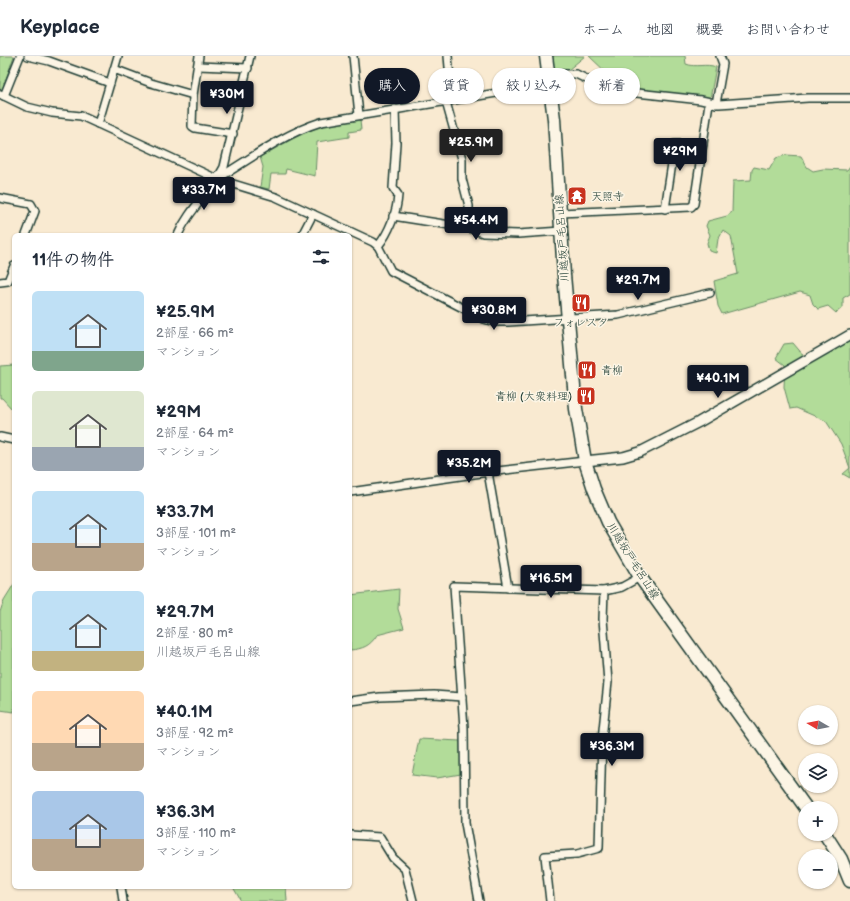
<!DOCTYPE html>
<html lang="ja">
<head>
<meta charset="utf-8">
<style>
	body { margin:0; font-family:"Balsamiq Sans","Klee One",sans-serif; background:#f2f2f3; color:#1f2937; height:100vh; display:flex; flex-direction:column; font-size:15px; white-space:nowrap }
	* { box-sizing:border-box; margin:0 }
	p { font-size:13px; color:#747a83 }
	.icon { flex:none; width:22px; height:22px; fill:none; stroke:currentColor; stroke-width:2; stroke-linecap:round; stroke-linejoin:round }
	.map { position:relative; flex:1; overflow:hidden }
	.sheet { position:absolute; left:12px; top:177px; width:340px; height:656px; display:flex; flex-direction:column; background:#fff; border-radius:6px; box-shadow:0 1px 3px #0004 }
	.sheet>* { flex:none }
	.banner { position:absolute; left:364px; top:12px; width:380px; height:36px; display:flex; gap:8px }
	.needle { width:26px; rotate:280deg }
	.tools { position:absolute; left:798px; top:649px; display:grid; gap:8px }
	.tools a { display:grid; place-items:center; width:40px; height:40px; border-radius:50%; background:#fff; box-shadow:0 1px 3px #0004; font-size:20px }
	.price { position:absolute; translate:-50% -34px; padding:0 9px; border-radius:4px; background:#111827; color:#fff; font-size:13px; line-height:26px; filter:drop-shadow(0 1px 2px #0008) }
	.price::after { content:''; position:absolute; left:50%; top:24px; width:12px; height:9px; margin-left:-6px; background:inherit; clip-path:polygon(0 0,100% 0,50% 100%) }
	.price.active { background:#222; color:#fff }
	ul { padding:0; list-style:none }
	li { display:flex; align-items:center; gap:12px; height:100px; padding:0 20px }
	li span { display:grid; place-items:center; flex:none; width:112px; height:80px; border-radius:6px; color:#555 }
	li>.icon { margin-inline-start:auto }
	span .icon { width:48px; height:48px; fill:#fffc; stroke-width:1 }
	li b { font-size:17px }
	h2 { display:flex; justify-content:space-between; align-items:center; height:48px; padding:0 20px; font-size:17px }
	.pill { padding:0 14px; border-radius:18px; background:#fff; box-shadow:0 1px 3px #0004; font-size:14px; line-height:36px }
	.pill.active { background:#111827; color:#fff }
	header { display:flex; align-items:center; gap:24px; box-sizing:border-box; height:56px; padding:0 20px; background:#fff; border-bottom:1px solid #e0e1e3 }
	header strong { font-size:19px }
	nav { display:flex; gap:22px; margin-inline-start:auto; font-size:14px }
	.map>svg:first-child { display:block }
	.green { fill:#b2dc99; stroke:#688c66 }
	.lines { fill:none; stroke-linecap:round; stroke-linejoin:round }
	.minor-casing { stroke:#1f3d34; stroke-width:10 }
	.tertiary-casing { stroke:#1f3d34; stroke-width:12 }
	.primary-casing { stroke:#1f3d34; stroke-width:15 }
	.minor { stroke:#fcf5e5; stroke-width:7 }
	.tertiary { stroke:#fcf5e5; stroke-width:9 }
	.primary { stroke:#fcf5e5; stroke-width:12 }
	.labels { text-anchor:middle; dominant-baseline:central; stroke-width:3; stroke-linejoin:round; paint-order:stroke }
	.poi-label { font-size:11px; fill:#1f3d34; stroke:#fcf5e5; text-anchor:start }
	.street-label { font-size:11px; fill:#1f3d34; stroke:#fcf5e5 }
</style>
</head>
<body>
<header>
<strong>Keyplace</strong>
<nav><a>ホーム</a><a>地図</a><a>概要</a><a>お問い合わせ</a></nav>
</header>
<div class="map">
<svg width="850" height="845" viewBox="0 0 850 845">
	<rect width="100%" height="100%" fill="#f9ead1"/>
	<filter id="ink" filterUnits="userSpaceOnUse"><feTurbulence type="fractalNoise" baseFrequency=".025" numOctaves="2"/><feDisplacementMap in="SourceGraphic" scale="8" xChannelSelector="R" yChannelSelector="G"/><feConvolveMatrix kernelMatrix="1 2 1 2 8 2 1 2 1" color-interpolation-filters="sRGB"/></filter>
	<g filter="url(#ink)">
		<g class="green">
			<path d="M 0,0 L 14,0 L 2,34 L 0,33 Z"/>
			<path d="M 552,0 L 585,0 L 568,14 L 555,16 Z"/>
			<path d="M 589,0 L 685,0 L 686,8 C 696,12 706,7 716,11 L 710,43 C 679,36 646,35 614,31 L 609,19 Z"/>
			<path d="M 360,63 L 361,74 L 349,76 L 349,81 L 317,86 L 315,120 L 286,113 L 285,118 L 271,118 L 269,133 L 260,131 L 263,111 L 260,101 L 305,76 L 331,67 Z"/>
			<path d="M 786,99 L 801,100 L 807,111 L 813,115 L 823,113 L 847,114 L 850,110 L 850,238 L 843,242 L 843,251 L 836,257 L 828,250 L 818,253 L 813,248 L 810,239 L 800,236 L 722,258 L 718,250 L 714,225 L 738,218 L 731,180 L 723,174 L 718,183 L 716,197 L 709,195 L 707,187 L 710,179 L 706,170 L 708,165 L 727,160 L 732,156 L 733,125 L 751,124 L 752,114 L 754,111 L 769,114 L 776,102 Z"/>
			<path d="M 850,283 L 850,422 L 843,418 L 850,412 L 841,388 L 826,365 L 796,352 L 790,353 L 784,331 L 785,309 L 776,302 L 784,288 L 793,287 L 804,300 L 817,304 Z"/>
			<path d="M 14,309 L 14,364 L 12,353 L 2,342 L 0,342 L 0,310 Z"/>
			<path d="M 14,528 L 14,656 L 0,654 L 0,556 L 4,544 Z"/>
			<path d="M 399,533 L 398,553 L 404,572 L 377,579 C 370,590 363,593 350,594 L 350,539 Z"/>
			<path d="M 419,683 L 460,685 L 461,718 L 437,722 L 412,719 Z"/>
			<path d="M 233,831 L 286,831 L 287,845 L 241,845 Z"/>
		</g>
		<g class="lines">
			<defs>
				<g id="minor">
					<path d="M 28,0 L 49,5 L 110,27"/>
					<path d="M 199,0 L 193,39 L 192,70 L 195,72 L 233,78"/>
					<path d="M 353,0 L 359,59"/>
					<path d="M 448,0 L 452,44"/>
					<path d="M 198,10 L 248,12"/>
					<path d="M 114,13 L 151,27 L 193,39"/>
					<path d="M 549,18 L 576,18 L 609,34 L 701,44 L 719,48 L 808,42 L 850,42"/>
					<path d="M 0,38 L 27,51 L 52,57 L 81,60 L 217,123 L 276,141 L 373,186 L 378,190 L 391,215 L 484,263 L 494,266 L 508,266 L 618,259 L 710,237"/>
					<path d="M 4,40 L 20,0"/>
					<path d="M 446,46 L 462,103 L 462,123 L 469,150 L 469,172"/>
					<path d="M 716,48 L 723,8 L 720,0"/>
					<path d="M 98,68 L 118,0"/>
					<path d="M 217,123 C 250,103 283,78 321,66 L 551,28"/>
					<path d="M 0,142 L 31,148 L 35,155 L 26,179"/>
					<path d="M 665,153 L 675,88 L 703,88"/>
					<path d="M 560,157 L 691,151 L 694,148 L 709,47"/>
					<path d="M 393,160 L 469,172 L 483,177 L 518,178 L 561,175"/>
					<path d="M 178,179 C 189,153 211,136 224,111 L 250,0"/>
					<path d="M 302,179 L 313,158"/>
					<path d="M 378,190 C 389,177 397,156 398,139 L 393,132 L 396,87 L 395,53"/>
					<path d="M 0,226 L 8,225 L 14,210"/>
					<path d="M 0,381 L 14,384"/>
					<path d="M 488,416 L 508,532"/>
					<path d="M 350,436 L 488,416 L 585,405"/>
					<path d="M 350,645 L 380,641 L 434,639 L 462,641"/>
					<path d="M 350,779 L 380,781 L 393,802 L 405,813 L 413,845"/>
					<path d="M 121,831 L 123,845"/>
					<path d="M 479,845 L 465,767 L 464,672 L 454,530 L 604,535 L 622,531 L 640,521"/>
					<path d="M 550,845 L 545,800 L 577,798 L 599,792 L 602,683 L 608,626 L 603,563 L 604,535"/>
				</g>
				<path id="tertiary" d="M 585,405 L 623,401 L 640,396 L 699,366 L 850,279"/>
				<g id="primary">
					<path d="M 546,0 L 554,63 L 564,219 L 576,353 L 585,405 L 594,433 L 608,466 L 640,521 L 806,752"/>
					<path d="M 825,778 L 841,803 L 850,825"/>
				</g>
			</defs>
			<use href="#minor" class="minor-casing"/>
			<use href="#tertiary" class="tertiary-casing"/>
			<use href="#primary" class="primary-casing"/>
			<use href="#minor" class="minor"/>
			<use href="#tertiary" class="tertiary"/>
			<use href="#primary" class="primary"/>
		</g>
	</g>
	<defs>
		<symbol id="temple-square" viewBox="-11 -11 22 22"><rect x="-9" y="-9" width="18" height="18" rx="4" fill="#c8321e" stroke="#fcf5e5"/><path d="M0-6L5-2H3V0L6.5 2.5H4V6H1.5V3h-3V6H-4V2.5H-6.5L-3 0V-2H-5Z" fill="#fff"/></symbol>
		<symbol id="restaurant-square" viewBox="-11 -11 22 22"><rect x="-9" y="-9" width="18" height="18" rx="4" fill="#c8321e" stroke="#fcf5e5"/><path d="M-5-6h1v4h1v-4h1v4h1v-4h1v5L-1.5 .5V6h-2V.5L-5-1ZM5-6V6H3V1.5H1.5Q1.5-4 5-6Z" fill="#fff"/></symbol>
	</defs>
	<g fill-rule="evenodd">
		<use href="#temple-square" x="566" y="129" width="22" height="22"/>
		<use href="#restaurant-square" x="570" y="236" width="22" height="22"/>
		<use href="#restaurant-square" x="576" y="303" width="22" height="22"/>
		<use href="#restaurant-square" x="575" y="329" width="22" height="22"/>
	</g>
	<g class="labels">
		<g class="poi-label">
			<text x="591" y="140">天照寺</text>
			<text x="581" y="266" text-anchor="middle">フォレスタ</text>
			<text x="601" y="314">青柳</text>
			<text x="572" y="340" text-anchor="end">青柳 (大衆料理)</text>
		</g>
		<g class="street-label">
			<text transform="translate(562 182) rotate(-94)">川越坂戸毛呂山線</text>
			<text transform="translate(633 505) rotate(58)">川越坂戸毛呂山線</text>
		</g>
	</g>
</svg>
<div class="tools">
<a><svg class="needle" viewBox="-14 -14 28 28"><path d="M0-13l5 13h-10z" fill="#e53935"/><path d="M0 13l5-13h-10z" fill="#747a83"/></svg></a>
<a><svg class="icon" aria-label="layers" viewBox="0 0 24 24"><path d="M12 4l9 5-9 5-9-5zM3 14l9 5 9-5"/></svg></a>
<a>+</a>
<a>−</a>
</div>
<b class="price" style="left:227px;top:59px">¥30M</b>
<b class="price active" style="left:471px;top:107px">¥25.9M</b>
<b class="price" style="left:680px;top:116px">¥29M</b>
<b class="price" style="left:204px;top:155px">¥33.7M</b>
<b class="price" style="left:476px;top:185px">¥54.4M</b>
<b class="price" style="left:638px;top:245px">¥29.7M</b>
<b class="price" style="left:494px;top:275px">¥30.8M</b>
<b class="price" style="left:718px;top:343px">¥40.1M</b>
<b class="price" style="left:469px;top:428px">¥35.2M</b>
<b class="price" style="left:551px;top:543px">¥16.5M</b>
<b class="price" style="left:612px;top:711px">¥36.3M</b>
<div class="banner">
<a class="pill active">購入</a>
<a class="pill">賃貸</a>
<a class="pill">絞り込み</a>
<a class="pill">新着</a>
</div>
<section class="sheet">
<h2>11件の物件<svg class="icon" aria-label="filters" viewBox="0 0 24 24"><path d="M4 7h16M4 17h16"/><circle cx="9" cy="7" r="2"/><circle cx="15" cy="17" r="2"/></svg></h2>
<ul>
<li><span style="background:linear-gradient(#bfe0f5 75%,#7fa58c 0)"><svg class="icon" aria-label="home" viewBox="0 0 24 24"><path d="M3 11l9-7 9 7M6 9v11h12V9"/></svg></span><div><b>¥25.9M</b><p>2部屋 · 66 m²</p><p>マンション</p></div></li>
<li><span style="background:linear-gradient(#dfe7d0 70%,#9aa5b1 0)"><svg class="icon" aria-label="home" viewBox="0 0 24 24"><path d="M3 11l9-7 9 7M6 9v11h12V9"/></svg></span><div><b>¥29M</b><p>2部屋 · 64 m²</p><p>マンション</p></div></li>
<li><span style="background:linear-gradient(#bfe0f5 65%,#b9a48a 0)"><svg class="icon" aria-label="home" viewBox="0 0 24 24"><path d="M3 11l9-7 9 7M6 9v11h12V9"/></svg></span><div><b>¥33.7M</b><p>3部屋 · 101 m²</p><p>マンション</p></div></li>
<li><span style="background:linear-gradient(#bfe0f5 75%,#c2b280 0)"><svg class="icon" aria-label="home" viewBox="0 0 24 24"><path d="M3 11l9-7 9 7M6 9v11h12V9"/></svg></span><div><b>¥29.7M</b><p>2部屋 · 80 m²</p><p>川越坂戸毛呂山線</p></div></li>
<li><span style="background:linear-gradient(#ffd9b3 65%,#b9a48a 0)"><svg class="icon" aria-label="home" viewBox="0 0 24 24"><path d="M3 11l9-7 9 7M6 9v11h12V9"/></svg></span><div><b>¥40.1M</b><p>3部屋 · 92 m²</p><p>マンション</p></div></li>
<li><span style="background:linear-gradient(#a9c7e8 60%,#b9a48a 0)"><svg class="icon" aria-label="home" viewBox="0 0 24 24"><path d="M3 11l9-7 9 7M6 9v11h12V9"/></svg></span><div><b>¥36.3M</b><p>3部屋 · 110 m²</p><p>マンション</p></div></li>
</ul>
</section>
</div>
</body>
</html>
